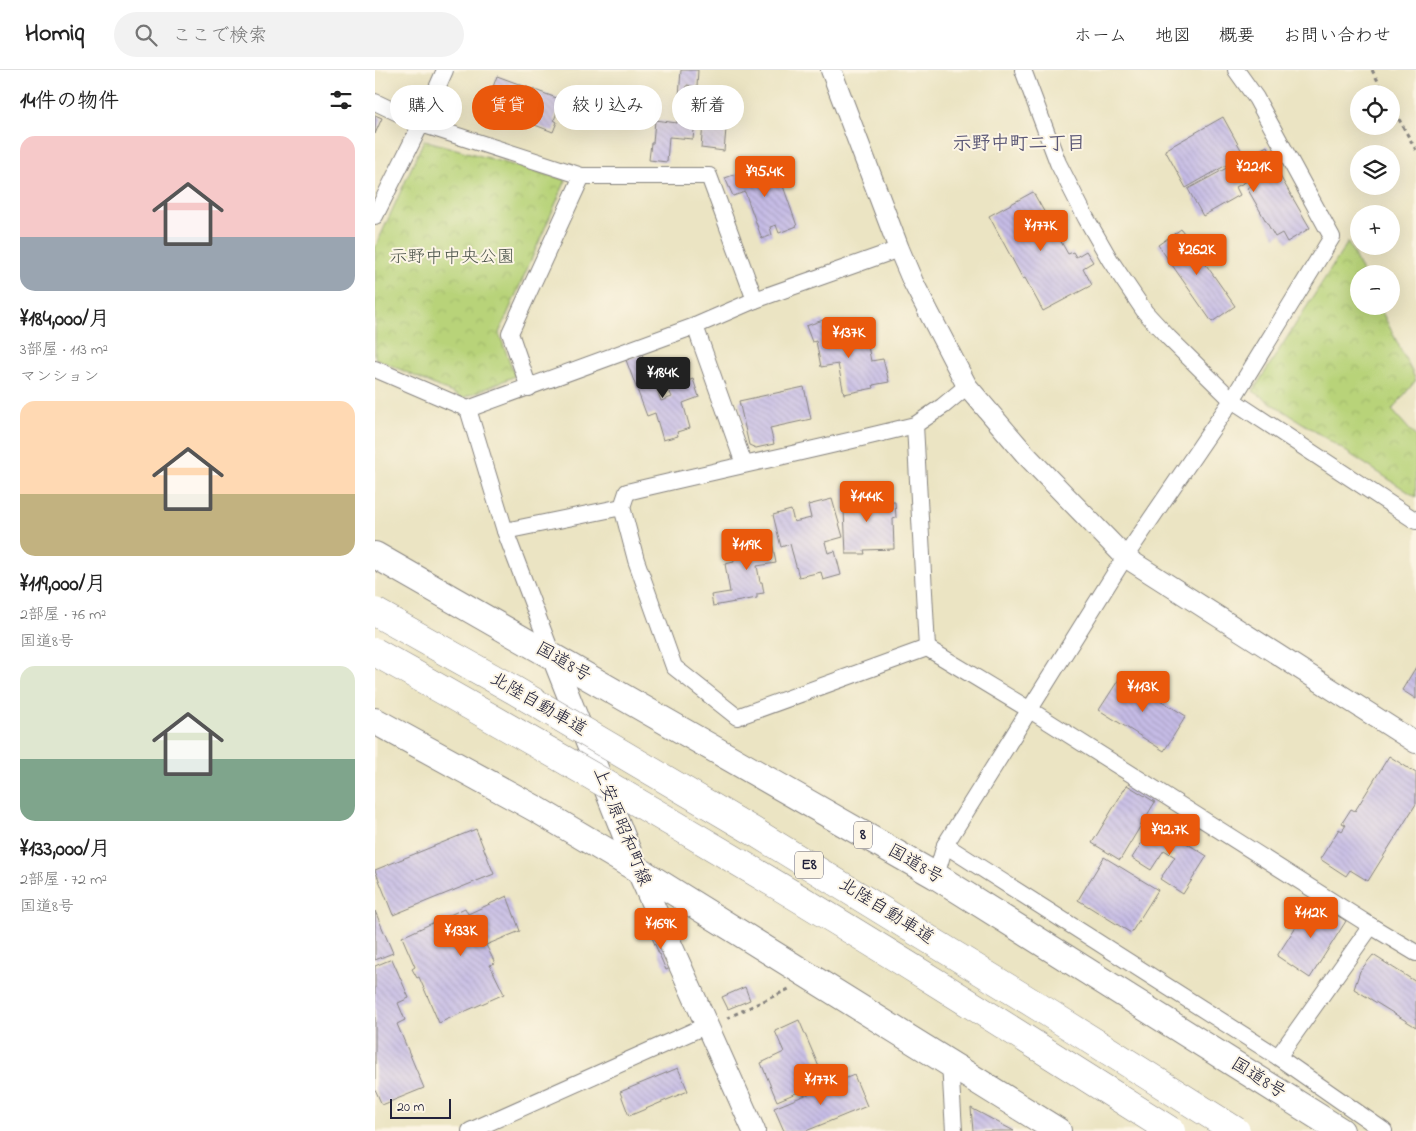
<!DOCTYPE html>
<html lang="ja">
<head>
<meta charset="utf-8">
<style>
	body { margin:0; font-family:"Indie Flower","Klee One",sans-serif; background:#f2f2f2; color:#222; height:100vh; display:flex; flex-direction:column; font-size:19px; white-space:nowrap }
	* { box-sizing:border-box; margin:0 }
	p { font-size:16px; color:#767676 }
	.icon { flex:none; width:28px; height:28px; fill:none; stroke:currentColor; stroke-width:2; stroke-linecap:round; stroke-linejoin:round }
	.map { position:relative; flex:1; overflow:hidden }
	.details { display:flex; flex-direction:column; background:#fff; width:375px }
	.details>* { flex:none }
	.top-card { position:absolute; left:15px; top:15px; width:475px; height:45px; display:flex; gap:10px }
	.buttons { position:absolute; left:975px; top:15px; display:grid; gap:10px }
	.buttons a { display:grid; place-items:center; width:50px; height:50px; border-radius:50%; background:#fff; box-shadow:0 5px 20px #0002; font-size:25px }
	.scale { position:absolute; left:15px; bottom:12px; width:61px; box-sizing:border-box; padding-left:5px; border:2px solid #22223b; border-top:0; font-size:14px; line-height:18px; white-space:nowrap; color:#22223b; -webkit-text-stroke:4px #fcf5e5; paint-order:stroke }
	.price { position:absolute; translate:-50% -42px; padding:0 11px; border-radius:5px; background:#ea580c; color:#fff; font-size:16px; line-height:32px; filter:drop-shadow(0 1px 2px #0008) }
	.price::after { content:''; position:absolute; left:50%; top:30px; width:15px; height:11px; margin-left:-8px; background:inherit; clip-path:polygon(0 0,100% 0,50% 100%) }
	.price.selected { background:#222; color:#fff }
	ul { padding:0; list-style:none }
	li { display:grid; align-content:center; gap:10px; height:265px; padding:0 20px }
	li span { display:grid; place-items:center; height:155px; border-radius:15px; color:#555 }
	li>.icon { margin-inline-start:auto }
	span .icon { width:90px; height:90px; fill:#fffc; stroke-width:1 }
	li b { font-size:21px }
	h2 { display:flex; justify-content:space-between; align-items:center; height:60px; padding:0 20px; font-size:21px }
	.tag { padding:0 18px; border-radius:22px; background:#fff; box-shadow:0 5px 20px #0002; font-size:18px; line-height:45px }
	.tag.selected { background:#ea580c; color:#fff }
	header { display:flex; align-items:center; gap:30px; box-sizing:border-box; height:70px; padding:0 25px; background:#fff; border-bottom:1px solid #e0e0e0 }
	header strong { font-size:24px }
	nav { display:flex; gap:28px; margin-inline-start:auto; font-size:18px }
	.search { width:350px; height:45px; background:#f2f2f2; display:flex; align-items:center; gap:12px; box-sizing:border-box; padding:0 18px; border-radius:28px; color:#767676; font-size:19px }
	main { display:flex; flex:1; min-height:0 }
	.map>svg:first-child { display:block }
	.park { fill:url(#park-crowns); stroke:#6d7a5a }
	.building { fill:url(#building-back-hatch) }
	.lines { fill:none; stroke-linecap:round; stroke-linejoin:round }
	.minor-casing { stroke:#86837f; stroke-width:18 }
	.tertiary-casing { stroke:#86837f; stroke-width:22 }
	.secondary-casing { stroke:#86837f; stroke-width:24 }
	.trunk-casing { stroke:#86837f; stroke-width:28 }
	.path { stroke:#86837f; stroke-width:3; stroke-dasharray:4 4; stroke-linecap:butt }
	.minor { stroke:#fff; stroke-width:16 }
	.tertiary { stroke:#fff; stroke-width:20 }
	.secondary { stroke:#fff; stroke-width:22 }
	.trunk { stroke:#fff; stroke-width:26 }
	.motorway-bridge-casing { stroke:#86837f; stroke-width:29; stroke-linecap:butt }
	.motorway-bridge { stroke:#fff; stroke-width:28 }
	.labels { text-anchor:middle; dominant-baseline:central; stroke-width:4; stroke-linejoin:round; paint-order:stroke }
	.shield { fill:#fcf5e5; stroke:#63616e; stroke-width:1 }
	.shield-label { font-size:16px; font-weight:bold; fill:#22223b }
	.park-label { font-size:18px; fill:#4f574e; stroke:#fcf5e5 }
	.street-label { font-size:18px; fill:#22223b; stroke:#fcf5e5 }
	.neighbourhood-label { font-size:19px; font-weight:bold; fill:#5b5876; stroke:#fcf5e5 }
</style>
</head>
<body>
<header>
<strong>Homiq</strong>
<div class="search"><svg class="icon" aria-label="search" viewBox="0 0 24 24"><circle cx="10" cy="10" r="6"/><path d="M15 15l6 6"/></svg>ここで検索</div>
<nav><a>ホーム</a><a>地図</a><a>概要</a><a>お問い合わせ</a></nav>
</header>
<main>
<section class="details">
<h2>14件の物件<svg class="icon" aria-label="filters" viewBox="0 0 24 24"><path d="M4 7h16M4 17h16"/><circle cx="9" cy="7" r="2"/><circle cx="15" cy="17" r="2"/></svg></h2>
<ul>
<li><span style="background:linear-gradient(#f6c9c9 65%,#9aa5b1 0)"><svg class="icon" aria-label="home" viewBox="0 0 24 24"><path d="M3 11l9-7 9 7M6 9v11h12V9"/></svg></span><div><b>¥184,000/月</b><p>3部屋 · 113 m²</p><p>マンション</p></div></li>
<li><span style="background:linear-gradient(#ffd9b3 60%,#c2b280 0)"><svg class="icon" aria-label="home" viewBox="0 0 24 24"><path d="M3 11l9-7 9 7M6 9v11h12V9"/></svg></span><div><b>¥119,000/月</b><p>2部屋 · 76 m²</p><p>国道8号</p></div></li>
<li><span style="background:linear-gradient(#dfe7d0 60%,#7fa58c 0)"><svg class="icon" aria-label="home" viewBox="0 0 24 24"><path d="M3 11l9-7 9 7M6 9v11h12V9"/></svg></span><div><b>¥133,000/月</b><p>2部屋 · 72 m²</p><p>国道8号</p></div></li>
</ul>
</section>
<div class="map">
<svg width="1041" height="1061" viewBox="0 0 1041 1061">
	<defs>
		<pattern id="park-crowns" width="20" height="18" patternUnits="userSpaceOnUse" patternTransform="scale(1.25)"><rect width="20" height="18" fill="#b8d379"/><path d="M2 6a3 3 0 1 1 6 0M12 15a3 3 0 1 1 6 0" fill="none" stroke="#9eb56a"/></pattern>
		<pattern id="building-back-hatch" width="6" height="6" patternUnits="userSpaceOnUse" patternTransform="scale(1.25)"><rect width="6" height="6" fill="#c5bbe5"/><path d="M-1 5l2 2M0 0l6 6M5-1l2 2" fill="none" stroke="#a9a0c5"/></pattern>
	</defs>
	<rect width="100%" height="100%" fill="#fcf5e5"/>
	<filter id="ink" filterUnits="userSpaceOnUse"><feTurbulence type="fractalNoise" baseFrequency=".02" numOctaves="2"/><feDisplacementMap in="SourceGraphic" scale="10" xChannelSelector="R" yChannelSelector="G"/><feConvolveMatrix kernelMatrix="1 2 1 2 8 2 1 2 1" color-interpolation-filters="sRGB"/></filter>
	<filter id="wash" filterUnits="userSpaceOnUse"><feTurbulence type="fractalNoise" baseFrequency=".0096" numOctaves="4" result="noise"/><feDisplacementMap in="SourceGraphic" scale="20" xChannelSelector="R" yChannelSelector="G"/><feGaussianBlur stdDeviation="1.12" result="paint"/><feColorMatrix in="noise" values="0 0 0 0 0 0 0 0 0 0 0 0 0 0 0 0 0 1.4 0 .05"/><feComposite in="paint" operator="in"/></filter>
	<g filter="url(#wash)">
		<rect width="100%" height="100%" fill="#ebe4c3"/>
		<g class="park">
			<path d="M 49,70 L 191,110 L 124,263 L 140,306 L 88,328 L 0,288 L 0,178 Z"/>
			<path d="M 973,172 L 988,204 L 984,204 L 984,236 L 1004,236 L 1041,310 L 1017,340 L 1041,367 L 1041,427 L 878,321 Z"/>
		</g>
		<g id="blocks">
			<g class="building">
				<path d="M 306,0 L 323,0 L 322,17 L 312,15 L 311,28 L 353,32 L 352,38 L 356,38 L 354,59 L 351,59 L 349,81 L 326,78 L 328,53 L 320,52 L 318,69 L 294,67 L 292,92 L 274,90 L 276,73 L 278,73 L 280,50 L 302,53 Z"/>
				<path d="M 122,6 L 187,30 L 179,50 L 182,52 L 178,62 L 111,36 Z"/>
				<path d="M 0,45 L 7,48 L 0,64 Z"/>
				<path d="M 848,47 L 869,85 L 811,118 L 790,80 Z"/>
				<path d="M 892,76 L 904,98 L 901,99 L 935,158 L 912,172 L 907,163 L 900,167 L 872,118 L 881,113 L 878,108 L 861,117 L 865,125 L 828,146 L 813,119 Z"/>
				<path d="M 400,93 L 422,156 L 404,163 L 401,155 L 395,157 L 397,165 L 387,169 L 370,122 L 358,126 L 350,108 L 378,98 L 378,101 Z"/>
				<path d="M 658,122 L 693,184 L 698,182 L 701,187 L 711,181 L 718,192 L 708,198 L 717,215 L 668,241 L 650,208 L 648,209 L 614,146 Z"/>
				<path d="M 806,159 L 860,236 L 837,252 L 783,175 Z"/>
				<path d="M 448,250 L 454,268 L 460,267 L 464,278 L 471,276 L 469,270 L 478,268 L 478,265 L 492,262 L 496,275 L 493,276 L 496,291 L 508,289 L 514,312 L 498,315 L 499,318 L 469,324 L 463,294 L 446,297 L 441,271 L 437,272 L 431,256 Z"/>
				<path d="M 267,284 L 274,303 L 276,302 L 286,331 L 297,327 L 293,318 L 318,309 L 324,327 L 308,333 L 315,358 L 302,362 L 303,366 L 288,370 L 280,343 L 272,346 L 251,290 Z"/>
				<path d="M 429,317 L 436,349 L 395,358 L 399,374 L 381,378 L 374,375 L 364,331 Z"/>
				<path d="M 487,417 L 489,434 L 501,434 L 501,432 L 520,432 L 521,448 L 518,449 L 519,479 L 489,480 L 490,484 L 471,484 L 468,418 Z"/>
				<path d="M 457,429 L 468,467 L 450,472 L 453,483 L 460,481 L 466,505 L 448,510 L 446,502 L 424,507 L 415,474 L 406,477 L 398,445 L 416,440 L 419,452 L 436,448 L 433,435 Z"/>
				<path d="M 395,462 L 401,493 L 382,496 L 385,512 L 387,512 L 389,523 L 382,524 L 382,528 L 338,536 L 336,525 L 355,522 L 350,494 L 359,492 L 358,485 L 375,482 L 372,466 Z"/>
				<path d="M 1041,597 L 1041,629 L 1027,620 Z"/>
				<path d="M 746,606 L 811,646 L 789,681 L 724,640 Z"/>
				<path d="M 1014,686 L 1041,703 L 1041,734 L 993,811 L 975,800 L 971,806 L 945,789 L 964,759 L 967,761 L 971,755 L 967,753 L 976,739 L 980,741 Z"/>
				<path d="M 752,715 L 780,732 L 745,790 L 717,773 Z"/>
				<path d="M 781,750 L 802,763 L 799,767 L 808,771 L 832,786 L 808,824 L 785,809 L 800,787 L 789,780 L 776,800 L 757,788 Z"/>
				<path d="M 101,759 L 119,804 L 18,845 L 0,800 Z"/>
				<path d="M 729,787 L 783,820 L 756,863 L 703,830 Z"/>
				<path d="M 132,826 L 145,861 L 111,875 L 120,893 L 115,895 L 129,924 L 64,953 L 44,907 L 42,908 L 37,899 L 40,897 L 27,867 L 90,838 L 93,844 Z"/>
				<path d="M 938,830 L 971,851 L 935,908 L 902,886 Z"/>
				<path d="M 0,841 L 18,883 L 0,890 Z"/>
				<path d="M 282,860 L 298,897 L 291,900 L 275,863 Z"/>
				<path d="M 998,885 L 1041,912 L 1041,957 L 979,919 L 985,901 Z"/>
				<path d="M 17,889 L 34,928 L 23,933 L 30,950 L 22,954 L 49,1018 L 7,1035 L 0,1019 L 0,896 Z"/>
				<path d="M 370,917 L 375,930 L 353,939 L 347,927 Z"/>
				<path d="M 424,950 L 450,1011 L 402,1031 L 386,993 L 409,982 L 400,961 Z"/>
				<path d="M 303,998 L 313,1021 L 254,1046 L 245,1022 Z"/>
				<path d="M 479,1005 L 492,1036 L 431,1061 L 409,1061 L 399,1038 Z"/>
				<path d="M 596,1038 L 639,1061 L 598,1061 Z"/>
			</g>
		</g>
	</g>
	<g filter="url(#ink)">
		<use href="#blocks" fill-opacity="0" stroke="#86837f" stroke-width="1"/>
		<g class="lines">
			<defs>
				<g id="minor">
					<path d="M 70,0 L 46,54 L 207,106 L 334,106 L 380,230"/>
					<path d="M 861,0 L 881,28 L 957,167 L 857,330 L 1041,451"/>
					<path d="M 0,32 L 46,54 L 0,146"/>
					<path d="M 320,256 L 369,394"/>
					<path d="M 0,299 L 93,339 L 320,256 L 380,230 L 524,179"/>
					<path d="M 154,318 L 135,263 L 207,106"/>
					<path d="M 93,339 L 130,461 L 178,587"/>
					<path d="M 247,437 L 252,422 C 348,399 444,379 540,355"/>
					<path d="M 130,461 L 247,437 L 261,490 L 299,597 L 362,647 L 552,578"/>
					<path d="M 552,578 L 655,640 L 996,856 L 903,987"/>
					<path d="M 552,578 L 540,355 L 568,336 L 592,316"/>
					<path d="M 570,775 L 903,987 L 1009,1061"/>
					<path d="M 561,806 L 570,775 L 750,487 L 857,330 L 794,268 L 770,242 L 735,190 L 711,148 L 683,93 L 648,0"/>
					<path d="M 996,856 L 1041,883"/>
					<path d="M 575,993 L 579,1061"/>
					<path d="M 95,1061 L 332,955"/>
				</g>
				<path id="tertiary" d="M 456,0 L 524,179 L 538,212 L 592,316 L 650,384 L 750,487 L 1041,673"/>
				<path id="secondary" d="M 178,587 L 262,799 L 379,1061"/>
				<g id="trunk">
					<path d="M 0,485 L 561,806 L 966,1061"/>
					<path d="M 0,651 L 161,739 L 262,799 L 683,1061"/>
				</g>
			</defs>
			<use href="#minor" class="minor-casing"/>
			<use href="#tertiary" class="tertiary-casing"/>
			<use href="#secondary" class="secondary-casing"/>
			<use href="#trunk" class="trunk-casing"/>
			<g class="path">
				<path d="M 997,0 L 1010,24"/>
				<path d="M 1016,35 L 1041,80"/>
				<path d="M 352,948 L 414,919"/>
			</g>
			<use href="#minor" class="minor"/>
			<use href="#tertiary" class="tertiary"/>
			<use href="#secondary" class="secondary"/>
			<use href="#trunk" class="trunk"/>
			<defs>
				<g id="motorway-bridge">
					<path d="M 0,542 L 139,620 L 378,761 L 664,937 L 861,1061"/>
					<path d="M 0,582 C 121,650 241,719 360,790 C 507,877 651,969 796,1061"/>
				</g>
			</defs>
			<use href="#motorway-bridge" class="motorway-bridge-casing"/>
			<use href="#motorway-bridge" class="motorway-bridge"/>
		</g>
	</g>
	<g class="labels">
		<g class="shield">
			<rect x="479" y="751.5" width="18" height="27" rx="4"/>
			<rect x="420" y="781.5" width="28" height="27" rx="4"/>
		</g>
		<g class="shield-label">
			<text x="488" y="765">8</text>
			<text x="434" y="795">E8</text>
		</g>
		<g class="park-label">
			<text x="77" y="188">示野中中央公園</text>
		</g>
		<g class="street-label">
			<text transform="translate(188 593) rotate(30)">国道8号</text>
			<text transform="translate(163 635) rotate(30)">北陸自動車道</text>
			<text transform="translate(246 757) rotate(68)">上安原昭和町線</text>
			<text transform="translate(540 795) rotate(30)">国道8号</text>
			<text transform="translate(511 842) rotate(32)">北陸自動車道</text>
			<text transform="translate(883 1009) rotate(32)">国道8号</text>
		</g>
		<g class="neighbourhood-label">
			<text x="644" y="74">示野中町二丁目</text>
		</g>
	</g>
</svg>
<div class="buttons">
<a><svg class="icon" aria-label="locate" viewBox="0 0 24 24"><circle cx="12" cy="12" r="6"/><path d="M12 2v4M12 18v4M2 12h4M18 12h4"/></svg></a>
<a><svg class="icon" aria-label="layers" viewBox="0 0 24 24"><path d="M12 4l9 5-9 5-9-5zM3 14l9 5 9-5"/></svg></a>
<a>+</a>
<a>−</a>
</div>
<div class="scale">20 m</div>
<b class="price" style="left:879px;top:123px">¥221K</b>
<b class="price" style="left:390px;top:128px">¥95.4K</b>
<b class="price" style="left:666px;top:182px">¥177K</b>
<b class="price" style="left:822px;top:206px">¥262K</b>
<b class="price" style="left:474px;top:289px">¥137K</b>
<b class="price selected" style="left:288px;top:329px">¥184K</b>
<b class="price" style="left:492px;top:453px">¥144K</b>
<b class="price" style="left:372px;top:501px">¥119K</b>
<b class="price" style="left:768px;top:643px">¥113K</b>
<b class="price" style="left:795px;top:786px">¥92.7K</b>
<b class="price" style="left:936px;top:869px">¥112K</b>
<b class="price" style="left:286px;top:880px">¥169K</b>
<b class="price" style="left:86px;top:887px">¥133K</b>
<b class="price" style="left:446px;top:1036px">¥177K</b>
<div class="top-card">
<a class="tag">購入</a>
<a class="tag selected">賃貸</a>
<a class="tag">絞り込み</a>
<a class="tag">新着</a>
</div>
</div>
</main>
</body>
</html>
